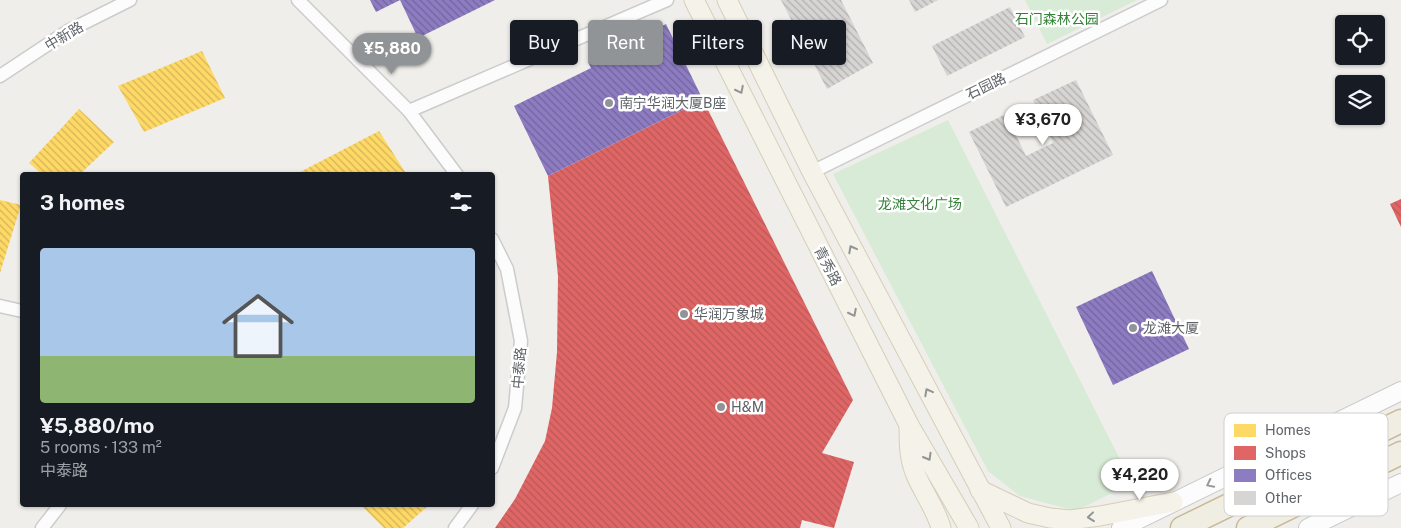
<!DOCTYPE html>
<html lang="en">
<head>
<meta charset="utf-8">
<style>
	body { margin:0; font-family:"Public Sans","Noto Sans SC",sans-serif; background:#20242c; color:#f1f3f6; height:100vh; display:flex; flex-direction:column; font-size:19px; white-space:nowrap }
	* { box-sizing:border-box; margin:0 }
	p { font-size:16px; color:#9ea1a6 }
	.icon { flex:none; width:28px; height:28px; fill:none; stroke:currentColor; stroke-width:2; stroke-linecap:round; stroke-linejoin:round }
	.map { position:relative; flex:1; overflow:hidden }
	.details { position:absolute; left:20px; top:172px; width:475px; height:335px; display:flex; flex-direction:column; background:#171b24; border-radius:5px; box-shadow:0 1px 4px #0004 }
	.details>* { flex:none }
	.guide { position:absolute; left:510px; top:20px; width:475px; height:45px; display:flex; gap:10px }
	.controls { position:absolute; left:1335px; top:15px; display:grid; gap:10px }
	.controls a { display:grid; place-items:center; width:50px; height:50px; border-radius:5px; background:#171b24; box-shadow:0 1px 4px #0004; font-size:25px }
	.price { position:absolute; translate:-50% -42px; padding:0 11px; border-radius:18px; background:#fff; color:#222; font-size:16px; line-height:32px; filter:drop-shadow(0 1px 2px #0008) }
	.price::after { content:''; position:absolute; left:50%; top:30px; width:15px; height:11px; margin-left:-8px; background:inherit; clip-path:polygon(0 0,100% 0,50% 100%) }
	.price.current { background:#919496; color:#fff }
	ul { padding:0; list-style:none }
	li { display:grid; align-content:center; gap:10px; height:265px; padding:0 20px }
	li span { display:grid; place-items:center; height:155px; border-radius:5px; color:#555 }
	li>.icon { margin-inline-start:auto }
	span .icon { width:90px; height:90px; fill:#fffc; stroke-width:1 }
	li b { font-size:21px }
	h2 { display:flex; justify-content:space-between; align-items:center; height:60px; padding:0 20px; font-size:21px }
	.tag { padding:0 18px; border-radius:5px; background:#171b24; box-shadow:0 1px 4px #0004; font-size:18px; line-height:45px }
	.tag.current { background:#919496; color:#fff }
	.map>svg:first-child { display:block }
	.green { fill:#d8ebd6 }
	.homes { fill:url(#homes-back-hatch) }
	.shops { fill:url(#shops-back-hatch) }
	.offices { fill:url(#offices-back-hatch) }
	.building { fill:url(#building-back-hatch) }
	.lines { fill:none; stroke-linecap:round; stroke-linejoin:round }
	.street-casing { stroke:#cbcccc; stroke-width:15 }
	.secondary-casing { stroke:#cacacb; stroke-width:20 }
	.primary-casing { stroke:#d7ceb8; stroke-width:21 }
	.highway-casing { stroke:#c8b996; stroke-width:25 }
	.street { stroke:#fdfcfc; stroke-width:12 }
	.secondary { stroke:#fdfcfc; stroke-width:18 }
	.primary { stroke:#f4f2e9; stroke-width:19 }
	.highway { stroke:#f0ede3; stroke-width:22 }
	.oneway { stroke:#939595 }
	.oneway2 { stroke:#96999c }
	.poi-dot { fill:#919496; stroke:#fff; stroke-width:2 }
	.labels { text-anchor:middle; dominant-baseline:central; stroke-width:5; stroke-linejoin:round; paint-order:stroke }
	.park-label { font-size:14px; fill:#348238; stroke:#fff }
	.street-label { font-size:14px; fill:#5f6368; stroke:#fff }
	.poi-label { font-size:14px; fill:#5f6368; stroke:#fff; text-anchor:start }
	.key { fill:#fff; stroke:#cfd0d2; stroke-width:1 }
	.key-label { font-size:14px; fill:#5f6368 }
</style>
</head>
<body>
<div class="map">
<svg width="1401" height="528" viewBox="0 0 1401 528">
	<defs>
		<pattern id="homes-back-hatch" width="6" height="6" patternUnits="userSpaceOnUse" patternTransform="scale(1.25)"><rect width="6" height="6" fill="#ffd966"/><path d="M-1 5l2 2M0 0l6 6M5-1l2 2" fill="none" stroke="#d2b458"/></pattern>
		<pattern id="shops-back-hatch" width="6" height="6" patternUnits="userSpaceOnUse" patternTransform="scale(1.25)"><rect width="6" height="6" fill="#e06666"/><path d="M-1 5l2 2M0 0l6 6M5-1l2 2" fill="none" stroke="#b95858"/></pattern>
		<pattern id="offices-back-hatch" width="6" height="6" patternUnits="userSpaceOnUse" patternTransform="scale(1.25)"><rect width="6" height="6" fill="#8e7cc3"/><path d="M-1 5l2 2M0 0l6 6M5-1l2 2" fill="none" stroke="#72649a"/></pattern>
		<pattern id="building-back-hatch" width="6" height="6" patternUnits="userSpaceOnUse" patternTransform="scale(1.25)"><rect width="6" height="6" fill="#d6d5d3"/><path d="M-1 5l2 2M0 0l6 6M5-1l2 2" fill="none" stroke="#b1b0af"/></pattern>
	</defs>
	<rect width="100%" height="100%" fill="#efeeea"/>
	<g class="green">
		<path d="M 1025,0 L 1137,0 L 1047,44 Z"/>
		<path d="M 948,120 L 1132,483 L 1076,511 L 1020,496 L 988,471 L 833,174 Z"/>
	</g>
	<g class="homes">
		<path d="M 202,51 L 225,98 L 144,132 L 118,86 Z"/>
		<path d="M 79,109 L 114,142 L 79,175 L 43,175 L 29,163 Z"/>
		<path d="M 379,131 L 407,175 L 302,175 L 300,172 Z"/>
		<path d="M 0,200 L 21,205 L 0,273 Z"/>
		<path d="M 364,505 L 429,505 L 403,528 L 384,528 L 362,506 Z"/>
	</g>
	<g class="shops">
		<path d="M 703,100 L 853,400 L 822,453 L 854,462 L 834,528 L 802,520 L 800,528 L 495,528 L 515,499 L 545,441 L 552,408 L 557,352 L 558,276 L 548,176 Z"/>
		<path d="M 1401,199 L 1401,227 L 1390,204 Z"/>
	</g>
	<g class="offices">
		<path d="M 370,0 L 495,0 L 418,38 L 400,0 L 376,12 Z"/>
		<path d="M 666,24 L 703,100 L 548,176 L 514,106 L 591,68 L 588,62 Z"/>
		<path d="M 1152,271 L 1189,349 L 1113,385 L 1076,307 Z"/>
	</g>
	<g class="building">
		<path d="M 781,0 L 841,0 L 873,63 L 827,89 Z"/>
		<path d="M 909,0 L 938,0 L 915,12 Z"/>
		<path d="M 1010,7 L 1025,37 L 947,76 L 932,46 Z"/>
		<path d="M 1076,80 L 1113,155 L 1006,207 L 969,132 L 1006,114 L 1026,156 L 1053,143 L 1033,100 Z"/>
	</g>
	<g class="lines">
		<defs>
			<g id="street">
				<path d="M 298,0 L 409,111 L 457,175"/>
				<path d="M 0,76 L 68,31 L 130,0"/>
				<path d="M 409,111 L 667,0"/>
				<path d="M 812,172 L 1161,0"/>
				<path d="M 492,239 L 507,269 L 521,341 L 515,408 L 492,468"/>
				<path d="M 0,306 L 22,311"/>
				<path d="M 42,528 L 60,505"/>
				<path d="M 455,528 L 472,505"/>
			</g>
			<g id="secondary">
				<path d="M 1121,528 L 1401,391"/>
				<path d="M 1308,528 L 1401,483"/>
			</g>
			<g id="primary">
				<path d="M 694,0 L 909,425 L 969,528"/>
				<path d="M 727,0 L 812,172 L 1001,528"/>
				<path d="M 909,426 C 909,443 909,459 916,475 C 924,494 936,509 941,528"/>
				<path d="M 980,490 L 1028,513 L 1050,518 L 1070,520 L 1100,516 L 1173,502"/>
			</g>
			<g id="highway">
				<path d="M 1182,528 L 1401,421"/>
				<path d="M 1248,528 L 1401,453"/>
			</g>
		</defs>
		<use href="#street" class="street-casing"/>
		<use href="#secondary" class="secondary-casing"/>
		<use href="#primary" class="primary-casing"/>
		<use href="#highway" class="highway-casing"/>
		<use href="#street" class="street"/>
		<use href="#secondary" class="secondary"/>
		<use href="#primary" class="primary"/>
		<use href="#highway" class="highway"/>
	</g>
	<defs><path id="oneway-chevron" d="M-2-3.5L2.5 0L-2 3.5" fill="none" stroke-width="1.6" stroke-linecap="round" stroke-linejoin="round" transform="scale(1.25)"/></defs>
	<g class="oneway">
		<use href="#oneway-chevron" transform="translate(740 90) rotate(63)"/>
		<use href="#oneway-chevron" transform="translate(852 249) rotate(-118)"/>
		<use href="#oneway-chevron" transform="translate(853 313) rotate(63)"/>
		<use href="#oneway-chevron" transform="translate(928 392) rotate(-118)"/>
		<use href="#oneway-chevron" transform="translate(928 457) rotate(60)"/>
		<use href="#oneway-chevron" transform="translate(1091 517) rotate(174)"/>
	</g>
	<use class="oneway2" href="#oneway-chevron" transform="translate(1210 484) rotate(154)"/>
	<g class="poi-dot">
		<circle cx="609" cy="103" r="5"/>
		<circle cx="684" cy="314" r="5"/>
		<circle cx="1133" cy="328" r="5"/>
		<circle cx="721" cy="407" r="5"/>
	</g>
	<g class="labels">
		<g class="park-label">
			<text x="1057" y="19">石门森林公园</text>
			<text x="920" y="204">龙滩文化广场</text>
		</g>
		<g class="street-label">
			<text transform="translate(64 36) rotate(-31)">中新路</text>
			<text transform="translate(986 86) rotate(-26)">石园路</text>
			<text transform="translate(828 266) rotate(63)">青秀路</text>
			<text transform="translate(519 368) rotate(-85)">中泰路</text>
		</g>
		<g class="poi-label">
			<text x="619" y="103">南宁华润大厦B座</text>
			<text x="694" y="314">华润万象城</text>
			<text x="1143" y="328">龙滩大厦</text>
			<text x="731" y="407">H&amp;M</text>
		</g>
	</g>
	<rect x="1224" y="413" width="164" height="103" rx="8" class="key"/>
	<rect x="1234" y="424" width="22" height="13" fill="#ffd966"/>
	<rect x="1234" y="446" width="22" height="14" fill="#e06666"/>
	<rect x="1234" y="469" width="22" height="13" fill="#8e7cc3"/>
	<rect x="1234" y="491" width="22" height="14" fill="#d6d5d3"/>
	<g class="key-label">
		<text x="1265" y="435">Homes</text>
		<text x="1265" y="458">Shops</text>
		<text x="1265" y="480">Offices</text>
		<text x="1265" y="503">Other</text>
	</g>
</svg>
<div class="controls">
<a><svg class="icon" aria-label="locate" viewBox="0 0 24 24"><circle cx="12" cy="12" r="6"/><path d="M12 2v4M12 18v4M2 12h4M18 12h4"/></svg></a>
<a><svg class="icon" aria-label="layers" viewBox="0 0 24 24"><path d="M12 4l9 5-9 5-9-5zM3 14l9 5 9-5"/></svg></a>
</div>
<b class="price current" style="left:392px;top:75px">¥5,880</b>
<b class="price" style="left:1043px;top:146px">¥3,670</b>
<b class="price" style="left:1140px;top:501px">¥4,220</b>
<div class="guide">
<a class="tag">Buy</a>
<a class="tag current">Rent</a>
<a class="tag">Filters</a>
<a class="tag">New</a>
</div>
<section class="details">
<h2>3 homes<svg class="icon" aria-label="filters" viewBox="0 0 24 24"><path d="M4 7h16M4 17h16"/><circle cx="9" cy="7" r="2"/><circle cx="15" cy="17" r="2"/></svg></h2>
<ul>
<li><span style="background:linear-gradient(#a9c7e8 70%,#8fb573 0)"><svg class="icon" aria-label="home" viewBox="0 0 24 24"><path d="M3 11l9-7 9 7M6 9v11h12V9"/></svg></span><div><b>¥5,880/mo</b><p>5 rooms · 133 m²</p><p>中泰路</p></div></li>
</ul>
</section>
</div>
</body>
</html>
